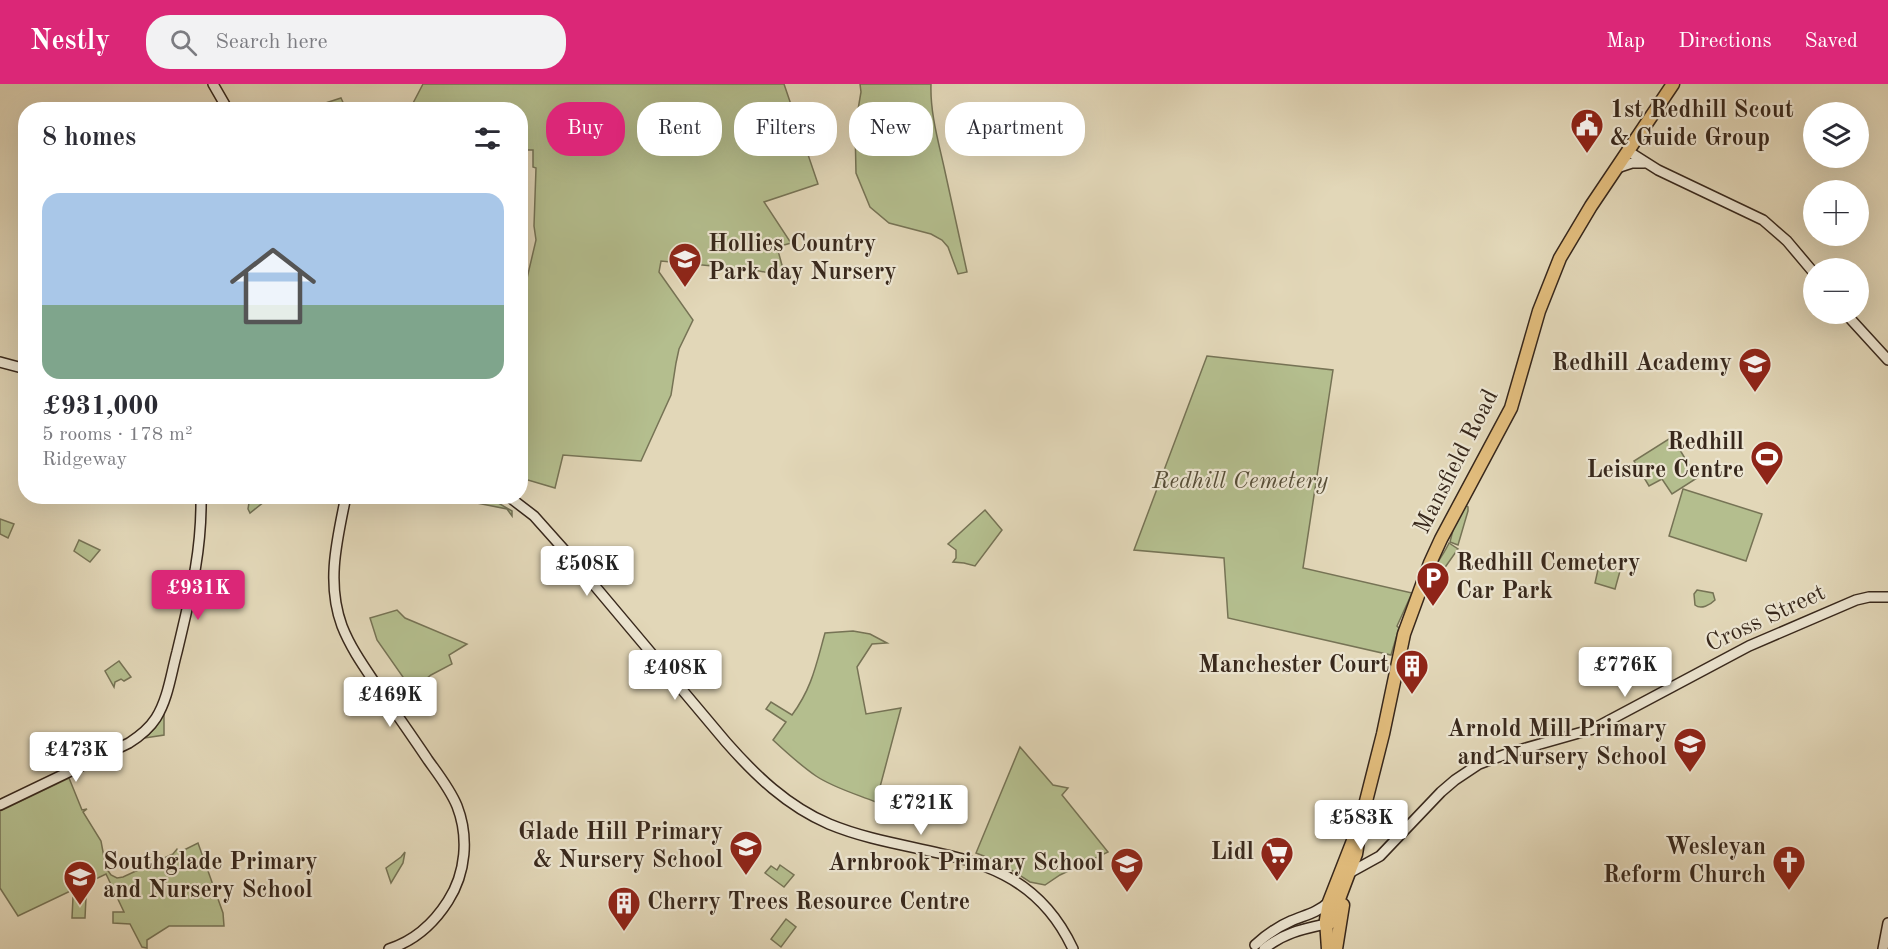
<!DOCTYPE html>
<html lang="en">
<head>
<meta charset="utf-8">
<style>
	body { margin:0; font-family:"Old Standard TT",serif; background:#f2f2f3; color:#2b2b33; height:100vh; display:flex; flex-direction:column; font-size:22px; white-space:nowrap }
	* { box-sizing:border-box; margin:0 }
	p { font-size:20px; color:#7c7c81 }
	.icon { flex:none; width:33px; height:33px; fill:none; stroke:currentColor; stroke-width:2; stroke-linecap:round; stroke-linejoin:round }
	.map { position:relative; flex:1; overflow:hidden }
	.details { position:absolute; left:18px; top:18px; width:510px; height:402px; display:flex; flex-direction:column; background:#fff; border-radius:24px; box-shadow:0 6px 24px #0002 }
	.details>* { flex:none }
	.guide { position:absolute; left:546px; top:18px; width:570px; height:54px; display:flex; gap:12px }
	.tools { position:absolute; left:1803px; top:18px; display:grid; gap:12px }
	.tools a { display:grid; place-items:center; width:66px; height:66px; border-radius:50%; background:#fff; box-shadow:0 6px 24px #0002; font-size:30px }
	.price { position:absolute; translate:-50% -51px; padding:0 14px; border-radius:6px; background:#fff; color:#222; font-size:20px; line-height:39px; filter:drop-shadow(0 2px 3px #0008) }
	.price::after { content:''; position:absolute; left:50%; top:36px; width:18px; height:14px; margin-left:-9px; background:inherit; clip-path:polygon(0 0,100% 0,50% 100%) }
	.price.selected { background:#db2777; color:#fff }
	ul { padding:0; list-style:none }
	li { display:grid; align-content:center; gap:12px; height:318px; padding:0 24px }
	li+li { border-top:2px solid #e1e1e2 }
	li span { display:grid; place-items:center; height:186px; border-radius:18px; color:#555 }
	li>.icon { margin-inline-start:auto }
	span .icon { width:108px; height:108px; fill:#fffc; stroke-width:1 }
	li b { font-size:26px }
	h2 { display:flex; justify-content:space-between; align-items:center; height:72px; padding:0 24px; font-size:26px }
	.chip { padding:0 21px; border-radius:24px; background:#fff; box-shadow:0 6px 24px #0002; font-size:21px; line-height:54px }
	.chip.selected { background:#db2777; color:#fff }
	header { display:flex; align-items:center; gap:36px; box-sizing:border-box; height:84px; padding:0 30px; background:#db2777; color:#fff }
	header strong { font-size:28px }
	nav { display:flex; gap:33px; margin-inline-start:auto; font-size:21px }
	.search { width:420px; height:54px; background:#f2f2f3; display:flex; align-items:center; gap:15px; box-sizing:border-box; padding:0 21px; border-radius:24px; color:#7c7c81; font-size:22px }
	.map>svg:first-child { display:block }
	.green { fill:#b4be8e; stroke:#767355; stroke-width:1.5 }
	.lines { fill:none; stroke-linecap:round; stroke-linejoin:round }
	.secondary-casing { stroke:#38281c; stroke-width:12 }
	.highway-casing { stroke:#38281c; stroke-width:15 }
	.secondary { stroke:#ece5d1; stroke-width:9 }
	.highway { stroke:#e1bc7c; stroke-width:12 }
	.labels { text-anchor:middle; dominant-baseline:central; stroke-width:4.5; stroke-linejoin:round; paint-order:stroke }
	.poi-label { font-size:24px; font-weight:bold; fill:#38281c; stroke:#ece5d1; text-anchor:end }
	.street-label { font-size:24px; fill:#38281c; stroke:#ece5d1 }
	.park-label { font-size:24px; font-style:italic; fill:#574e38; stroke:#ece5d1 }
</style>
</head>
<body>
<header>
<strong>Nestly</strong>
<div class="search"><svg class="icon" aria-label="search" viewBox="0 0 24 24"><circle cx="10" cy="10" r="6"/><path d="M15 15l6 6"/></svg>Search here</div>
<nav><a>Map</a><a>Directions</a><a>Saved</a></nav>
</header>
<div class="map">
<svg width="1888" height="865" viewBox="0 0 1888 865">
	<rect width="100%" height="100%" fill="#e2d7b8"/>
	<filter id="stains"><feTurbulence type="fractalNoise" baseFrequency=".00333" numOctaves="4"/><feColorMatrix values="0 0 0 0 .2 0 0 0 0 .09 0 0 0 0 .02 0 0 0 .5 -.17"/></filter>
	<radialGradient id="worn" r=".72"><stop offset=".6" stop-color="#630" stop-opacity="0"/><stop offset="1" stop-color="#630" stop-opacity=".3"/></radialGradient>
	<g class="green">
		<path d="M 423,0 L 784,0 L 818,100 L 764,118 L 791,159 L 777,163 L 785,192 L 754,186 L 661,177 L 659,188 L 693,236 L 679,265 L 676,279 L 671,311 L 641,377 L 563,371 L 555,404 L 521,394 L 520,224 L 536,156 L 534,142 L 536,84 L 533,83 L 533,66 L 521,66 L 520,26 L 410,25 Z"/>
		<path d="M 860,0 L 931,0 C 930,28 938,56 944,83 C 952,118 959,153 967,188 L 958,190 L 948,163 L 942,156 L 931,150 L 889,139 L 870,123 L 856,89 L 855,43 L 861,8 Z"/>
		<path d="M 341,14 L 346,25 L 307,25 Z"/>
		<path d="M 1207,272 L 1333,286 L 1303,484 L 1412,509 L 1397,542 L 1399,544 L 1391,571 L 1228,534 L 1224,474 L 1134,466 Z"/>
		<path d="M 1672,353 L 1697,394 L 1672,410 L 1662,395 L 1649,402 L 1634,377 Z"/>
		<path d="M 1683,405 L 1762,430 L 1746,477 L 1669,452 Z"/>
		<path d="M 250,413 L 275,413 L 276,414 L 264,418 L 250,429 L 248,425 Z"/>
		<path d="M 451,413 L 488,413 L 512,427 L 512,432 L 507,425 L 451,414 Z"/>
		<path d="M 1465,421 L 1468,423 L 1468,427 L 1458,461 L 1450,458 L 1454,442 Z"/>
		<path d="M 985,426 L 1002,446 L 975,482 L 964,479 L 953,478 L 956,474 L 956,466 L 948,460 Z"/>
		<path d="M 0,435 L 14,440 L 8,454 L 0,450 Z"/>
		<path d="M 79,456 L 100,466 L 90,478 L 74,467 Z"/>
		<path d="M 1449,459 L 1458,465 L 1434,499 L 1430,500 C 1430,485 1443,473 1449,459 Z"/>
		<path d="M 1599,481 L 1620,487 L 1615,505 L 1595,499 Z"/>
		<path d="M 1697,506 L 1713,509 L 1715,516 C 1710,521 1701,526 1695,521 L 1694,510 Z"/>
		<path d="M 397,526 L 405,534 L 467,560 L 449,571 L 452,580 L 431,591 L 412,606 L 377,556 L 370,534 Z"/>
		<path d="M 853,547 L 870,550 L 887,559 L 872,560 L 857,583 L 866,630 L 901,624 L 876,718 C 856,710 834,704 816,692 C 800,681 787,669 773,656 L 786,638 L 766,625 L 771,618 L 792,631 C 812,604 816,581 825,549 Z"/>
		<path d="M 119,577 L 131,593 L 124,597 L 121,595 L 115,598 L 114,603 L 105,587 Z"/>
		<path d="M 164,629 L 164,651 L 145,654 L 155,644 Z"/>
		<path d="M 1020,663 L 1053,701 L 1068,704 L 1062,711 L 1108,768 L 1060,791 L 1045,801 L 1030,798 L 999,778 L 976,769 Z"/>
		<path d="M 69,694 L 82,726 L 87,725 L 83,728 L 101,757 L 106,784 L 111,791 L 117,794 L 123,793 L 173,770 L 177,765 L 180,768 L 198,759 L 223,829 L 224,842 L 169,842 L 147,856 L 147,864 L 142,863 L 130,840 L 113,839 L 113,828 L 124,828 L 106,790 L 18,832 L 0,804 L 0,727 Z"/>
		<path d="M 405,768 L 403,779 L 391,799 L 386,784 L 401,773 Z"/>
		<path d="M 780,781 L 794,791 L 784,803 L 765,789 L 771,782 L 777,786 Z"/>
		<path d="M 73,813 L 86,813 L 85,834 L 72,834 Z"/>
		<path d="M 786,835 L 796,843 L 781,863 L 771,855 Z"/>
	</g>
	<g class="lines">
		<defs>
			<g id="secondary">
				<path d="M 213,0 L 228,26"/>
				<path d="M 1628,67 L 1658,86 L 1763,136 L 1787,157 L 1814,189"/>
				<path d="M 1617,84 L 1632,79 L 1644,79"/>
				<path d="M 1846,230 L 1888,276"/>
				<path d="M 0,278 L 26,285"/>
				<path d="M 346,412 C 337,456 326,499 342,542 C 351,565 365,584 379,605 C 395,628 412,652 428,676 C 438,690 450,705 457,722 C 469,753 466,789 448,817 C 434,839 414,857 389,865"/>
				<path d="M 508,412 L 534,432 L 567,469 L 581,481 L 594,501 L 726,658 C 755,691 787,722 829,740 C 921,778 1023,757 1073,865"/>
				<path d="M 0,721 L 129,659 C 140,652 149,645 156,634 C 168,615 171,590 177,568 C 190,513 202,469 201,412"/>
				<path d="M 1351,788 L 1380,772 L 1441,708 L 1455,696 L 1479,680 L 1512,668 L 1593,645 L 1749,562 L 1856,516 L 1869,513 L 1888,513"/>
				<path d="M 1255,861 C 1266,851 1277,843 1291,837 C 1305,831 1317,829 1329,818"/>
				<path d="M 1264,865 C 1283,849 1303,845 1326,840"/>
				<path d="M 1883,865 L 1888,839"/>
			</g>
			<g id="highway">
				<path d="M 1326,840 L 1330,839 L 1356,770 L 1362,733 L 1383,650 L 1404,550 L 1430,479 L 1441,455 L 1511,324 L 1539,227 L 1560,174 L 1591,122 L 1673,0"/>
				<path d="M 1328,865 L 1326,836 L 1329,818 L 1356,749"/>
				<path d="M 1336,865 L 1343,821"/>
			</g>
		</defs>
		<use href="#secondary" class="secondary-casing"/>
		<use href="#highway" class="highway-casing"/>
		<use href="#secondary" class="secondary"/>
		<use href="#highway" class="highway"/>
	</g>
	<defs>
		<symbol id="civic-pin" viewBox="-11 -11 22 30"><path d="M0 17L-7.5 6A9.5 9.5 0 1 1 7.5 6Z" fill="#8f2418" stroke="#ece5d1"/><path d="M-.6-6.5H3V-4.5H.6V-3L4-1V1h2V6H-6V1h2V-1L-.6-3ZM-1.2 2.5V6h2.4V2.5Z" fill="#fff"/></symbol>
		<symbol id="school-pin" viewBox="-11 -11 22 30"><path d="M0 17L-7.5 6A9.5 9.5 0 1 1 7.5 6Z" fill="#8f2418" stroke="#ece5d1"/><path d="M0-5L7-2L0 1L-7-2ZM-4 1L0 2.5L4 1V4Q0 6-4 4Z" fill="#fff"/></symbol>
		<symbol id="stadium-pin" viewBox="-11 -11 22 30"><path d="M0 17L-7.5 6A9.5 9.5 0 1 1 7.5 6Z" fill="#8f2418" stroke="#ece5d1"/><path d="M0-5a6.5 5 0 1 0 0 10a6.5 5 0 1 0 0-10ZM-3.5-1.8h7v3.6h-7Z" fill="#fff"/></symbol>
		<symbol id="parking-pin" viewBox="-11 -11 22 30"><path d="M0 17L-7.5 6A9.5 9.5 0 1 1 7.5 6Z" fill="#8f2418" stroke="#ece5d1"/><path d="M-3.5-5.5H1a3.5 3.5 0 0 1 0 7H-1V5.5H-3.5ZM-1-3.4V-.6H.8a1.4 1.4 0 0 0 0-2.8Z" fill="#fff"/></symbol>
		<symbol id="building-pin" viewBox="-11 -11 22 30"><path d="M0 17L-7.5 6A9.5 9.5 0 1 1 7.5 6Z" fill="#8f2418" stroke="#ece5d1"/><path d="M-4-6H4V6H1V3H-1V6H-4ZM-2.5-4.3h1.7v1.8h-1.7ZM.8-4.3h1.7v1.8H.8ZM-2.5-1h1.7V.8h-1.7ZM.8-1h1.7V.8H.8Z" fill="#fff"/></symbol>
		<symbol id="supermarket-pin" viewBox="-11 -11 22 30"><path d="M0 17L-7.5 6A9.5 9.5 0 1 1 7.5 6Z" fill="#8f2418" stroke="#ece5d1"/><path d="M-6-5.5h2.5l.6 2H6L4.5 2H-2.5L-4.4-4H-6ZM-1.5 3.2a1.3 1.3 0 1 0 .1 0ZM3 3.2a1.3 1.3 0 1 0 .1 0Z" fill="#fff"/></symbol>
		<symbol id="church-pin" viewBox="-11 -11 22 30"><path d="M0 17L-7.5 6A9.5 9.5 0 1 1 7.5 6Z" fill="#8f2418" stroke="#ece5d1"/><path d="M-1.2-6h2.4v3.5h3.3v2.4h-3.3V6h-2.4V-.1h-3.3v-2.4h3.3Z" fill="#fff"/></symbol>
	</defs>
	<g fill-rule="evenodd">
		<use href="#civic-pin" x="1568" y="22" width="38" height="52"/>
		<use href="#school-pin" x="666" y="156" width="38" height="52"/>
		<use href="#school-pin" x="1736" y="261" width="38" height="52"/>
		<use href="#stadium-pin" x="1748" y="354" width="38" height="52"/>
		<use href="#parking-pin" x="1414" y="475" width="38" height="52"/>
		<use href="#building-pin" x="1393" y="563" width="38" height="52"/>
		<use href="#school-pin" x="1671" y="641" width="38" height="52"/>
		<use href="#school-pin" x="727" y="744" width="38" height="52"/>
		<use href="#supermarket-pin" x="1258" y="750" width="38" height="52"/>
		<use href="#church-pin" x="1770" y="759" width="38" height="52"/>
		<use href="#school-pin" x="1108" y="761" width="38" height="52"/>
		<use href="#school-pin" x="61" y="774" width="38" height="52"/>
		<use href="#building-pin" x="605" y="800" width="38" height="52"/>
	</g>
	<g class="labels">
		<g class="poi-label">
			<text x="1610" y="27" text-anchor="start">1st Redhill Scout<tspan x="1610" dy="28">&amp; Guide Group</tspan></text>
			<text x="708" y="161" text-anchor="start">Hollies Country<tspan x="708" dy="28">Park day Nursery</tspan></text>
			<text x="1732" y="280">Redhill Academy</text>
			<text x="1744" y="359">Redhill<tspan x="1744" dy="28">Leisure Centre</tspan></text>
			<text x="1456" y="480" text-anchor="start">Redhill Cemetery<tspan x="1456" dy="28">Car Park</tspan></text>
			<text x="1389" y="582">Manchester Court</text>
			<text x="1667" y="646">Arnold Mill Primary<tspan x="1667" dy="28">and Nursery School</tspan></text>
			<text x="723" y="749">Glade Hill Primary<tspan x="723" dy="28">&amp; Nursery School</tspan></text>
			<text x="1766" y="764">Wesleyan<tspan x="1766" dy="28">Reform Church</tspan></text>
			<text x="1254" y="769">Lidl</text>
			<text x="103" y="779" text-anchor="start">Southglade Primary<tspan x="103" dy="28">and Nursery School</tspan></text>
			<text x="1104" y="780">Arnbrook Primary School</text>
			<text x="647" y="819" text-anchor="start">Cherry Trees Resource Centre</text>
		</g>
		<g class="street-label">
			<text transform="translate(1457 378) rotate(-63)">Mansfield Road</text>
			<text transform="translate(1766 535) rotate(-25)">Cross Street</text>
		</g>
		<g class="park-label">
			<text x="1240" y="398">Redhill Cemetery</text>
		</g>
	</g>
	<rect width="100%" height="100%" filter="url(#stains)"/>
	<rect width="100%" height="100%" fill="url(#worn)"/>
</svg>
<div class="tools">
<a><svg class="icon" aria-label="layers" viewBox="0 0 24 24"><path d="M12 4l9 5-9 5-9-5zM3 14l9 5 9-5"/></svg></a>
<a>+</a>
<a>−</a>
</div>
<b class="price" style="left:587px;top:513px">£508K</b>
<b class="price selected" style="left:198px;top:537px">£931K</b>
<b class="price" style="left:1625px;top:614px">£776K</b>
<b class="price" style="left:675px;top:617px">£408K</b>
<b class="price" style="left:390px;top:644px">£469K</b>
<b class="price" style="left:76px;top:699px">£473K</b>
<b class="price" style="left:921px;top:752px">£721K</b>
<b class="price" style="left:1361px;top:767px">£583K</b>
<div class="guide">
<a class="chip selected">Buy</a>
<a class="chip">Rent</a>
<a class="chip">Filters</a>
<a class="chip">New</a>
<a class="chip">Apartment</a>
</div>
<section class="details">
<h2>8 homes<svg class="icon" aria-label="filters" viewBox="0 0 24 24"><path d="M4 7h16M4 17h16"/><circle cx="9" cy="7" r="2"/><circle cx="15" cy="17" r="2"/></svg></h2>
<ul>
<li><span style="background:linear-gradient(#a9c7e8 60%,#7fa58c 0)"><svg class="icon" aria-label="home" viewBox="0 0 24 24"><path d="M3 11l9-7 9 7M6 9v11h12V9"/></svg></span><div><b>£931,000</b><p>5 rooms · 178 m²</p><p>Ridgeway</p></div></li>
</ul>
</section>
</div>
</body>
</html>
